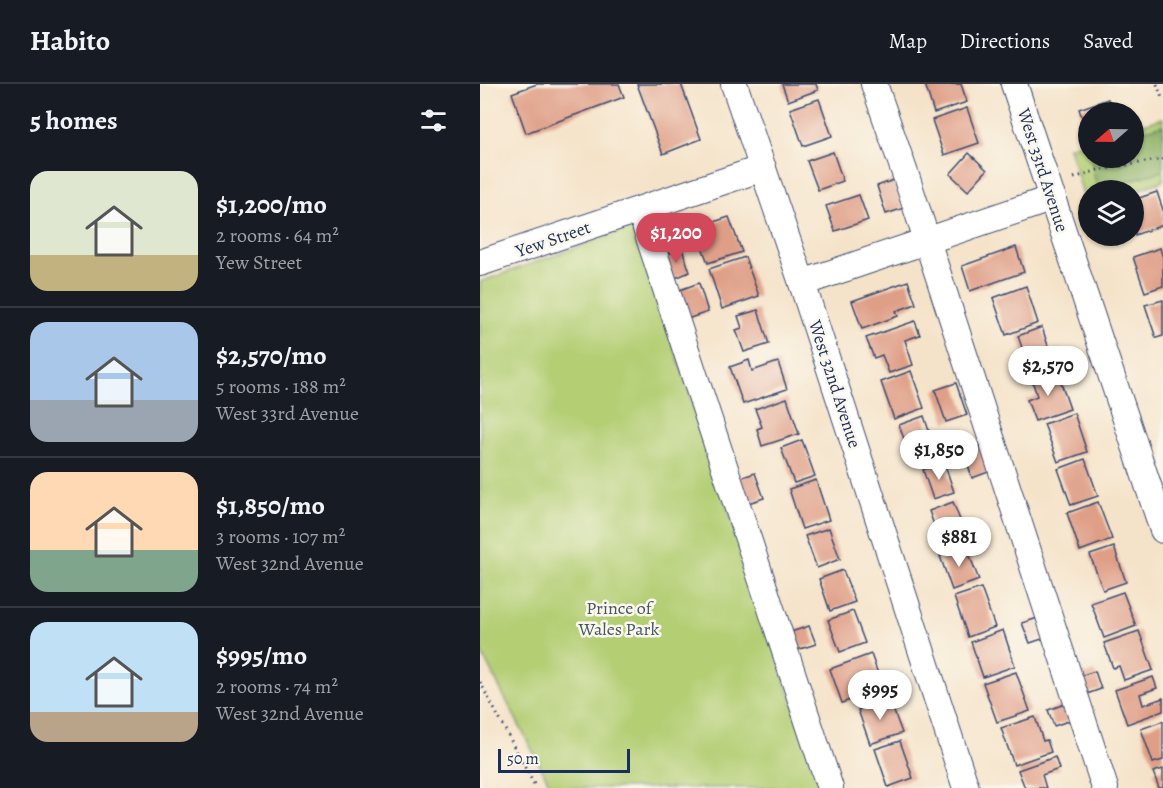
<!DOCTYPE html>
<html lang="en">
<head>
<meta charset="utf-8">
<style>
	body { margin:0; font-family:Alegreya,serif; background:#242831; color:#f1f3f6; height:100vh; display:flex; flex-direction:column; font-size:22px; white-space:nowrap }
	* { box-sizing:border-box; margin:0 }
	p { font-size:20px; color:#9ea1a6 }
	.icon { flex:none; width:33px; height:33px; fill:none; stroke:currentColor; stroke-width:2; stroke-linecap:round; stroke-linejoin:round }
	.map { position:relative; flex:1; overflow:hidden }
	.details { display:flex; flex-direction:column; background:#171b24; width:480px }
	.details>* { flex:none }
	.needle { width:39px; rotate:250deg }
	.tools { position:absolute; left:598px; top:18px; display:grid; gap:12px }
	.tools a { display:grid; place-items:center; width:66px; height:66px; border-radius:50%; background:#171b24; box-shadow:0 2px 4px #0004; font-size:30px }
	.scale { position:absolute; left:18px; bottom:15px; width:132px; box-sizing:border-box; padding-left:6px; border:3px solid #1b2f5e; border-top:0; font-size:16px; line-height:21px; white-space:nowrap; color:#1b2f5e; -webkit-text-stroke:4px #fbf7ec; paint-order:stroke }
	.price { position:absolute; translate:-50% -51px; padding:0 14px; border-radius:21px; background:#fff; color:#222; font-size:20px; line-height:39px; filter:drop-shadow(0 2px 3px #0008) }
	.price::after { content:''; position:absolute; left:50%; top:36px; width:18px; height:14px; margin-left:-9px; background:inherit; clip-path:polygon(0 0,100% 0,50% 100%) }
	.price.selected { background:#d1495b; color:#fff }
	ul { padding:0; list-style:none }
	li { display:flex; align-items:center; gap:18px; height:150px; padding:0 30px }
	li+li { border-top:2px solid #363941 }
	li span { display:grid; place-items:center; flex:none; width:168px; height:120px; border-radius:18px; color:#555 }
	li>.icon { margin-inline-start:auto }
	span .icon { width:72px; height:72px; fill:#fffc; stroke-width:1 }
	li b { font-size:26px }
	h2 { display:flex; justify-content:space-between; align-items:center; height:72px; padding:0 30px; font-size:26px }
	header { display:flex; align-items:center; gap:36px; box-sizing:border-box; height:84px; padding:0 30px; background:#171b24; border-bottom:2px solid #363941 }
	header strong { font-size:28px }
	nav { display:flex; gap:33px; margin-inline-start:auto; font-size:21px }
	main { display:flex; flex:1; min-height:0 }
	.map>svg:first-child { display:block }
	.green { fill:#b3ce73; stroke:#677e68; stroke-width:1.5 }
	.forest { fill:#8eb165; stroke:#547062; stroke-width:1.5 }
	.building { fill:#df9e86 }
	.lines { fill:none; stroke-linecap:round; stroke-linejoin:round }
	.minor-casing { stroke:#3c4a6e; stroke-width:28 }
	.path { stroke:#3c4a6e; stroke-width:3; stroke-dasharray:1.5 4.5; stroke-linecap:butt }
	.minor { stroke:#fff; stroke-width:26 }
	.labels { text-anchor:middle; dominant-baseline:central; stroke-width:5; stroke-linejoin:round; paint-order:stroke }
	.street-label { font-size:18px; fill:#1b2f5e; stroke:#fbf7ec }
	.park-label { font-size:18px; fill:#415763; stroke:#fbf7ec }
</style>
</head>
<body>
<header>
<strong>Habito</strong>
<nav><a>Map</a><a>Directions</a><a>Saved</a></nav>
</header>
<main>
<section class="details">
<h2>5 homes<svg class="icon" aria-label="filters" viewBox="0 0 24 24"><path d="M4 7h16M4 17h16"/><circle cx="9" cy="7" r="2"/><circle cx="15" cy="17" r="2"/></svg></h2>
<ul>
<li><span style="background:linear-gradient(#dfe7d0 70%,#c2b280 0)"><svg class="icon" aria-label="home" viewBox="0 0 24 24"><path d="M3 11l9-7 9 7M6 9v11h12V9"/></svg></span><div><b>$1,200/mo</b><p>2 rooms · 64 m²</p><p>Yew Street</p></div></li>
<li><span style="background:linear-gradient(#a9c7e8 65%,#9aa5b1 0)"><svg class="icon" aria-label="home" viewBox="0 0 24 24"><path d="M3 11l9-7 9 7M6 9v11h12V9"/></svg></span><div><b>$2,570/mo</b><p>5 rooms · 188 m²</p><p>West 33rd Avenue</p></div></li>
<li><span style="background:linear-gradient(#ffd9b3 65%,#7fa58c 0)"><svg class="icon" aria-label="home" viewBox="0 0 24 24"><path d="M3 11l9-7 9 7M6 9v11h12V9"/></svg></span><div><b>$1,850/mo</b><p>3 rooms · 107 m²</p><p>West 32nd Avenue</p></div></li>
<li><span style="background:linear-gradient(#bfe0f5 75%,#b9a48a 0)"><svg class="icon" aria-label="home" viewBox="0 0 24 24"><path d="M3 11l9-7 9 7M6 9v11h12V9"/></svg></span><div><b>$995/mo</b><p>2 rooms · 74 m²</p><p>West 32nd Avenue</p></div></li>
</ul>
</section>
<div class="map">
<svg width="683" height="704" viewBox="0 0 683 704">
	<rect width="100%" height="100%" fill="#fbf7ec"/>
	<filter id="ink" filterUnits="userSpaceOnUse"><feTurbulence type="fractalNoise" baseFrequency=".0167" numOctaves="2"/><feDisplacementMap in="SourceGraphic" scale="12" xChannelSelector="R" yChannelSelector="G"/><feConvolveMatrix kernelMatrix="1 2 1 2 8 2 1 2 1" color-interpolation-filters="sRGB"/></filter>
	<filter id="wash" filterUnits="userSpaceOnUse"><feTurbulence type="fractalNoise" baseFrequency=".008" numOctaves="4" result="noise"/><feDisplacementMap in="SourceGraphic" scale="24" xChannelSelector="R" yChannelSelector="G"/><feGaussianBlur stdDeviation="1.35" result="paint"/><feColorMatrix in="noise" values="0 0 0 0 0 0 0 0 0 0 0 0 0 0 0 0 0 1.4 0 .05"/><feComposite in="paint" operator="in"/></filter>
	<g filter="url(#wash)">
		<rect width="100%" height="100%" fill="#f5e3c9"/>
		<g class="green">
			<path d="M 683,34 L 683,97 L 654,107 L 609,106 L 609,123 L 607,124 L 589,63 L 609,57 L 609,74 L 654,74 L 654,43 Z"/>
			<path d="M 154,143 L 341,704 L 72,704 L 0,566 L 0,198 Z"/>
		</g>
		<path class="forest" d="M 683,41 L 683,87 L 617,106 L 611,74 L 654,74 L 654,49 Z"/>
		<g id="blocks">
			<g class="building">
				<path d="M 57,0 L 139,0 L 144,13 L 46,49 L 32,9 Z"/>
				<path d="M 157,0 L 201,0 L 221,55 L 183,70 Z"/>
				<path d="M 302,0 L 336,0 L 338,6 L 308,17 Z"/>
				<path d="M 445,0 L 481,0 L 487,18 L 454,29 Z"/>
				<path d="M 339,15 L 352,52 L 323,62 L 310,25 Z"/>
				<path d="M 628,15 L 632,28 L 609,28 L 609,54 L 599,25 Z"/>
				<path d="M 487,24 L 499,59 L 464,71 L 452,36 Z"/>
				<path d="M 353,68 L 363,97 L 338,106 L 327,77 Z"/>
				<path d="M 489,69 L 507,86 L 488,107 L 470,90 Z"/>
				<path d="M 414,96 L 424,124 L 406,130 L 397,102 Z"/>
				<path d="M 677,108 L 683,126 L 683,141 L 655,151 L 654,131 L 661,129 L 656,115 Z"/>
				<path d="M 379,111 L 388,136 L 355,147 L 346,122 Z"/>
				<path d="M 249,133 L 262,168 L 228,179 L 215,144 Z"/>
				<path d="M 536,163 L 544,188 L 490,207 L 482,182 Z"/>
				<path d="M 680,164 L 683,174 L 683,202 L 665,208 L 653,173 Z"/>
				<path d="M 202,165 L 210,188 L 190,196 L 181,172 Z"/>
				<path d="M 265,173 L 279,212 L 242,225 L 229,185 Z"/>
				<path d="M 428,197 L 436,220 L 416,227 L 418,232 L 382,245 L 372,217 Z"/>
				<path d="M 219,199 L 228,228 L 204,236 L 194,208 Z"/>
				<path d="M 546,202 L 558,239 L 526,251 L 513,214 Z"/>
				<path d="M 683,216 L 683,252 L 676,254 L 665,221 Z"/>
				<path d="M 278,226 L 289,260 L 264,268 L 256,246 L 262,244 L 258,232 Z"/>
				<path d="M 435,237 L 440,251 L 425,256 L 433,281 L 409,289 L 402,271 L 394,274 L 386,254 Z"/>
				<path d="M 562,243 L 570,268 L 580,265 L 584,278 L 551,290 L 538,252 Z"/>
				<path d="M 269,276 L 272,287 L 298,278 L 307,305 L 263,320 L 250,283 Z"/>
				<path d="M 431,287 L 444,324 L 414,335 L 401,298 Z"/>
				<path d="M 577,287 L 590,325 L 555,337 L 547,316 L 557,312 L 552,296 Z"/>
				<path d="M 476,299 L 487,331 L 466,338 L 455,306 Z"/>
				<path d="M 307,314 L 319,350 L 282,362 L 277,345 L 282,343 L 275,325 Z"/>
				<path d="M 594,329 L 607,368 L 578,378 L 564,340 Z"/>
				<path d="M 444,332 L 456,368 L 432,377 L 419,341 Z"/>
				<path d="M 322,356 L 335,392 L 314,399 L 301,364 Z"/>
				<path d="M 502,362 L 511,387 L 492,394 L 484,368 Z"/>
				<path d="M 605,375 L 618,412 L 591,421 L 578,385 Z"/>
				<path d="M 464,378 L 474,408 L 453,415 L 443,386 Z"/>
				<path d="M 275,389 L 284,414 L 265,420 L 257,395 Z"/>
				<path d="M 336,396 L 349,436 L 322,445 L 309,405 Z"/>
				<path d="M 473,418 L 487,454 L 462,463 L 449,427 Z"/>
				<path d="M 618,418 L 632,455 L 600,467 L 587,429 Z"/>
				<path d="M 349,444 L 360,475 L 337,484 L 325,452 Z"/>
				<path d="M 486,462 L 499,496 L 472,506 L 460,472 Z"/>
				<path d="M 634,463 L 646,498 L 623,506 L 610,471 Z"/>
				<path d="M 363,486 L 375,518 L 350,527 L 339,495 Z"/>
				<path d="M 501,504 L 515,543 L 488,553 L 474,513 Z"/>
				<path d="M 643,508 L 656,542 L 624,554 L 611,519 Z"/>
				<path d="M 373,527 L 385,559 L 360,568 L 348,536 Z"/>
				<path d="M 558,534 L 565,554 L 550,559 L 542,539 Z"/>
				<path d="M 329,542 L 336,560 L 317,566 L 311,548 Z"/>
				<path d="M 523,546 L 535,582 L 503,593 L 491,558 Z"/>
				<path d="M 659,547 L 673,586 L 644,596 L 639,582 L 633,584 L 624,559 Z"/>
				<path d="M 391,570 L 403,604 L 362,619 L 350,585 Z"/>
				<path d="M 615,587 L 621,605 L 604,611 L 597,593 Z"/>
				<path d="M 536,588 L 550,627 L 517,638 L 503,599 Z"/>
				<path d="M 673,593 L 677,604 L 660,610 L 663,621 L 683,614 L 683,627 L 647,640 L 635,606 Z"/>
				<path d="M 409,614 L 422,649 L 390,660 L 378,626 Z"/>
				<path d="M 588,619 L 594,635 L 574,642 L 568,626 Z"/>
				<path d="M 555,633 L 563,657 L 567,656 L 571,668 L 534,681 L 521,644 Z"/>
				<path d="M 683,637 L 683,676 L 673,679 L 661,645 Z"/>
				<path d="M 420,657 L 433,694 L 408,703 L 395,665 Z"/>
				<path d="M 575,673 L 579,685 L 562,691 L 566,704 L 545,704 L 538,686 Z"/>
				<path d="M 683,685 L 683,704 L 679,704 L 673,688 Z"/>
			</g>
		</g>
	</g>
	<g filter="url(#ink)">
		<use href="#blocks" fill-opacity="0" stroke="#3c4a6e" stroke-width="1.5"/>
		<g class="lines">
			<defs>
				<g id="minor">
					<path d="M 254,0 L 322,199 L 486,704"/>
					<path d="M 394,0 L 427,95 L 625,704"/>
					<path d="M 534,0 L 683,446"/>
					<path d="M 160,126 L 350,704"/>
					<path d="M 0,179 L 283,84"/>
					<path d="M 322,199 L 573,114"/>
				</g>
			</defs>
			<use href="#minor" class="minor-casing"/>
			<g class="path">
				<path d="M 677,0 L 683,17"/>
				<path d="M 594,94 L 618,86 L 683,75"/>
				<path d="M 0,598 L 56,704"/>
			</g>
			<use href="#minor" class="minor"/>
		</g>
	</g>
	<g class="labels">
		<g class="street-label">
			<text transform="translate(563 86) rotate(72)">West 33rd Avenue</text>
			<text transform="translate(73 155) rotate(-19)">Yew Street</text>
			<text transform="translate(355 300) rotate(72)">West 32nd Avenue</text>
		</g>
		<g class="park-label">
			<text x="139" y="524">Prince of<tspan x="139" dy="21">Wales Park</tspan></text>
		</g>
	</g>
</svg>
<div class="tools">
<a><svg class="needle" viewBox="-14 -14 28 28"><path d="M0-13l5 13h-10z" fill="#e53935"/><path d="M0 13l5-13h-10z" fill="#9ea1a6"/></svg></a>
<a><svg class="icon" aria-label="layers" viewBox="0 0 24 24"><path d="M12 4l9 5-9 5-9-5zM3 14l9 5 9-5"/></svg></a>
</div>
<div class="scale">50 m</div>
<b class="price selected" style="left:196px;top:180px">$1,200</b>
<b class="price" style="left:568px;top:313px">$2,570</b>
<b class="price" style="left:459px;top:397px">$1,850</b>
<b class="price" style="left:479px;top:484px">$881</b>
<b class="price" style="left:400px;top:637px">$995</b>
</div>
</main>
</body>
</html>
